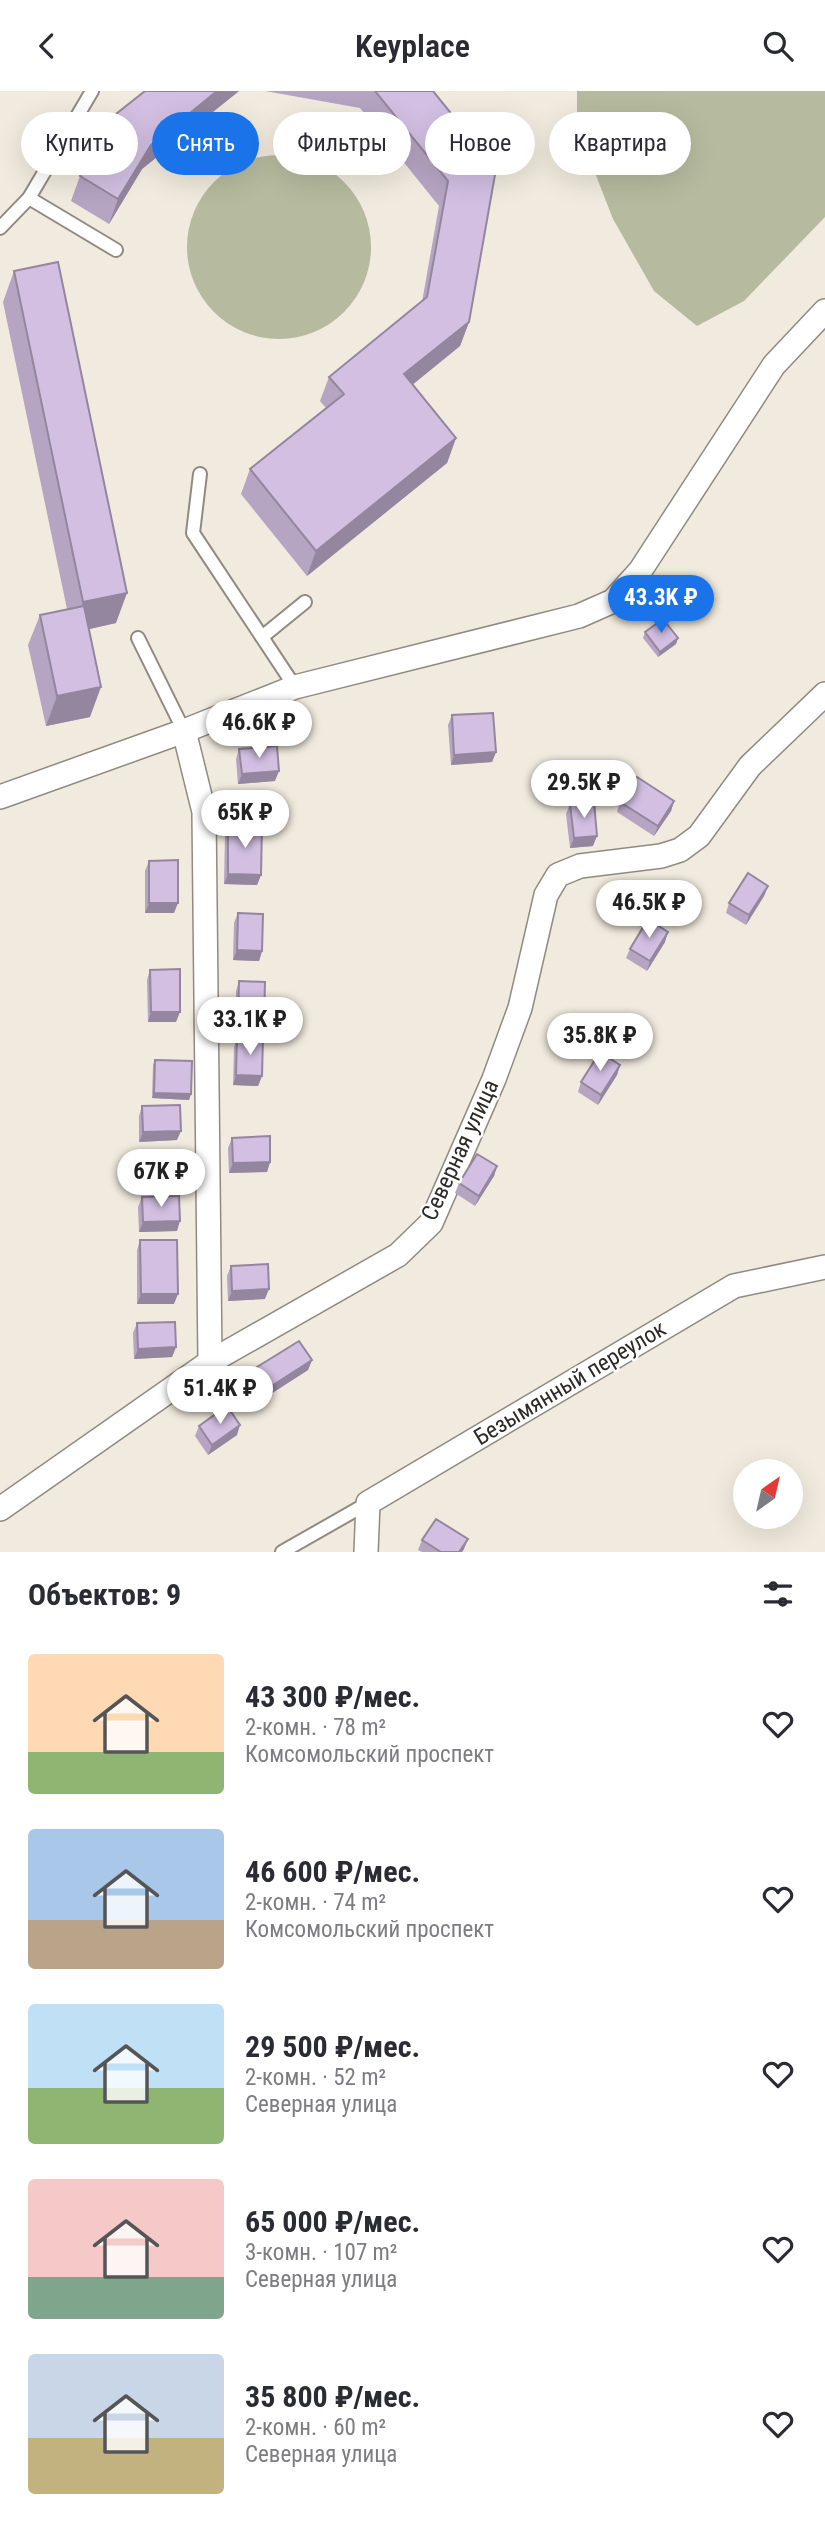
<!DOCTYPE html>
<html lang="ru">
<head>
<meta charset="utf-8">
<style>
	body { margin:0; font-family:"Roboto Condensed",sans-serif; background:#f7f7f7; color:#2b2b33; height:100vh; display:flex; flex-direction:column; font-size:26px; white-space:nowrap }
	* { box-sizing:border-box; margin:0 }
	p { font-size:23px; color:#7c7c81 }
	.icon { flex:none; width:38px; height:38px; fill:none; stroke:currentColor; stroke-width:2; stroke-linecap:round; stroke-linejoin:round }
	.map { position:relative; height:1461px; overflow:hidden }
	.details { display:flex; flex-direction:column; background:#fff; flex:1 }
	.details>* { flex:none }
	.hud { position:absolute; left:21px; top:21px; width:784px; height:63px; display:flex; gap:14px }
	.needle { width:46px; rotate:34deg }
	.tools { position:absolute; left:733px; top:1368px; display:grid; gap:14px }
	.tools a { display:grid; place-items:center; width:70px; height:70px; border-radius:50%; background:#fff; box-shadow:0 7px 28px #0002; font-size:35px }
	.price { position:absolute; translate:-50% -60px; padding:0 16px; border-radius:24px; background:#fff; color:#222; font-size:23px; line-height:46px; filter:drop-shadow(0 2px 4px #0008) }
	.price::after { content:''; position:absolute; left:50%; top:42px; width:21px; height:16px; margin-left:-10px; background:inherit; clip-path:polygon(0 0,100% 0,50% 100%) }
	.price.on { background:#1a73e8; color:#fff }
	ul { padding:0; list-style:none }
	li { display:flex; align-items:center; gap:21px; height:175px; padding:0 28px }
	li span { display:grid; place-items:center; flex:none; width:196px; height:140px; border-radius:7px; color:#555 }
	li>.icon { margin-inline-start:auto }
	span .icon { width:84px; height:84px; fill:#fffc; stroke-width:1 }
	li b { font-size:30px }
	h2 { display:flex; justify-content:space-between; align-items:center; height:84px; padding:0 28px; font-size:30px }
	.chip { padding:0 24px; border-radius:32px; background:#fff; box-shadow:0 7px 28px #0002; font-size:24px; line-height:63px }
	.chip.on { background:#1a73e8; color:#fff }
	header { display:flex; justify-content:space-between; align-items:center; height:91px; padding:0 28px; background:#fff; font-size:32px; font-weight:600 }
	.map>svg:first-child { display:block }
	.green { fill:#b6bb9f }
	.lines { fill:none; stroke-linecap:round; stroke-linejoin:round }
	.lane-casing { stroke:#918a80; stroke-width:16 }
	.street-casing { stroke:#918a80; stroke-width:26 }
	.lane { stroke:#fff; stroke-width:12 }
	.street { stroke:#fff; stroke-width:23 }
	.wall { fill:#b5a4c2 }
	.shaded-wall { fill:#93869e }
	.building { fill:#d2bfe2; stroke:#93869e; stroke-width:2 }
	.labels { text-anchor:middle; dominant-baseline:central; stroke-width:5; stroke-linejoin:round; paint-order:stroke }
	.street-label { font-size:23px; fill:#2d2a26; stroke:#fff }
</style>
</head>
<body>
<header><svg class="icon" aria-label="back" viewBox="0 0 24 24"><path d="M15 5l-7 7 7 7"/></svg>Keyplace<svg class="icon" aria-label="search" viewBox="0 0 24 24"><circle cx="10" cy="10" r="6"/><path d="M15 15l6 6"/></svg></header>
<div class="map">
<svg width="825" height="1461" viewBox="0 0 825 1461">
	<rect width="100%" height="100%" fill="#f1eade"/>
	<g class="green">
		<path d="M 577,0 L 825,0 L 825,126 L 744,210 L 697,235 L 654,200 L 613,128 L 577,36 Z"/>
		<circle cx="279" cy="156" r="92"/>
	</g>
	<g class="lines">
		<defs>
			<g id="lane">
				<path d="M 92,0 L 29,107 L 116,159"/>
				<path d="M 0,137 L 29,107"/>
				<path d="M 200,383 L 193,442 L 295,596"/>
				<path d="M 262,546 L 305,511"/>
				<path d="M 138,547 L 184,640"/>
				<path d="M 282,1461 L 368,1412"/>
			</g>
			<g id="street">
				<path d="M 184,640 L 204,721 L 210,1271"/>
				<path d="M 0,706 L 184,640 L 295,596 L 579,525 L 613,510 L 640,480 L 774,274 L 825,220"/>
				<path d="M 0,1418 L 210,1271 L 398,1164 L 431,1132 L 494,988 L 520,917 L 546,804 L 558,784 L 580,775 L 661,765 L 680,759 L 699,745 L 750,675 L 825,603"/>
				<path d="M 366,1461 L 368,1412 L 734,1195 L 825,1176"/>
			</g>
		</defs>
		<use href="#lane" class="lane-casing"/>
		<use href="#street" class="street-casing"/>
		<use href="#lane" class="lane"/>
		<use href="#street" class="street"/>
	</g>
	<g class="wall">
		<path d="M 145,0 L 239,0 L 142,78 L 109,133 L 71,110 L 80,85 Z"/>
		<path d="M 265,0 L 433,0 L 496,78 L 469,231 L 460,255 L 413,293 L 456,347 L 447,372 L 307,485 L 241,403 L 250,378 L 326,317 L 320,310 L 329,286 L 422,211 L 439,115 L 360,17 Z"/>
		<path d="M 14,180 L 116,532 L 89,538 L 90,626 L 46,635 L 28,554 L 40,524 L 67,518 L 3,211 Z"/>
		<path d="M 645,541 L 678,547 L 676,553 L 658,566 L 643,547 Z"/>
		<path d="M 452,624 L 496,661 L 492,671 L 451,674 L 448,634 Z"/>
		<path d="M 239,658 L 275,690 L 238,693 L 236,668 Z"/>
		<path d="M 674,710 L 671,720 L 654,745 L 617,721 L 620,711 Z"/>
		<path d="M 570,713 L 593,755 L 570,757 L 566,723 Z"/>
		<path d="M 228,734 L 261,784 L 257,794 L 224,793 L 225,744 Z"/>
		<path d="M 149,770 L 174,822 L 145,822 L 145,780 Z"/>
		<path d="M 768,795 L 764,805 L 746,834 L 726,822 L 729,812 Z"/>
		<path d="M 238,822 L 262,860 L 259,870 L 233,869 L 234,832 Z"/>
		<path d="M 665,851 L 647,880 L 626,867 L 630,858 Z"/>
		<path d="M 150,879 L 176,931 L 148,931 L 147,889 Z"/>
		<path d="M 239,890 L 264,928 L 260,938 L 235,938 L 236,900 Z"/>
		<path d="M 237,947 L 262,985 L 258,995 L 233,994 L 234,957 Z"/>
		<path d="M 155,969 L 191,1003 L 189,1009 L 152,1007 L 153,974 Z"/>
		<path d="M 620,974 L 617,984 L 598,1014 L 578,1001 L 581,991 Z"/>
		<path d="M 142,1015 L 177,1049 L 139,1051 L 139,1025 Z"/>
		<path d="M 232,1047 L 270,1071 L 267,1081 L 229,1082 L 228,1057 Z"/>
		<path d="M 497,1075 L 494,1085 L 475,1115 L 455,1102 L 459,1092 Z"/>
		<path d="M 142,1106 L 177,1140 L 139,1141 L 138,1116 Z"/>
		<path d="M 140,1149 L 174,1213 L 137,1213 L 137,1159 Z"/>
		<path d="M 231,1175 L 265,1208 L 228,1210 L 227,1185 Z"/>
		<path d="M 137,1232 L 176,1256 L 172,1266 L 134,1268 L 133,1242 Z"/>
		<path d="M 312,1269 L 308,1279 L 266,1306 L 253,1286 L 257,1276 Z"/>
		<path d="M 199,1335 L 237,1344 L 208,1364 L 195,1345 Z"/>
		<path d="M 422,1449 L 464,1458 L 462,1461 L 422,1461 L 418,1459 Z"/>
	</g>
	<g class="shaded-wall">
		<path d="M 217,0 L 239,0 L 142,78 L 109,133 L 118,108 L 151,54 Z"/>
		<path d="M 469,231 L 460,255 L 395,308 L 404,283 Z"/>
		<path d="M 456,347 L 447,372 L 307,485 L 316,460 Z"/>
		<path d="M 127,502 L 116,532 L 72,542 L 83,511 Z"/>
		<path d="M 678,547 L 676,553 L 658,566 L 660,561 Z"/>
		<path d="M 101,596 L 90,626 L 46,635 L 57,605 Z"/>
		<path d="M 496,661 L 492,671 L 451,674 L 454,664 Z"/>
		<path d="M 279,680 L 275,690 L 238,693 L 242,683 Z"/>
		<path d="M 674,710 L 671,720 L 654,745 L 658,735 Z"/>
		<path d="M 597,745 L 593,755 L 570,757 L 574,747 Z"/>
		<path d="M 228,783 L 261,784 L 257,794 L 224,793 Z"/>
		<path d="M 768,795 L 764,805 L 746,834 L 749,824 Z"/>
		<path d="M 149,812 L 178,812 L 174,822 L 145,822 Z"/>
		<path d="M 668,841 L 665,851 L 647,880 L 650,870 Z"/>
		<path d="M 237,859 L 262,860 L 259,870 L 233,869 Z"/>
		<path d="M 151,921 L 180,921 L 176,931 L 148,931 Z"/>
		<path d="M 238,928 L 264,928 L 260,938 L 235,938 Z"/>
		<path d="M 620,974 L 617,984 L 598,1014 L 601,1004 Z"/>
		<path d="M 236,984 L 262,985 L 258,995 L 233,994 Z"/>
		<path d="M 154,1002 L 191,1003 L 189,1009 L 152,1007 Z"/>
		<path d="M 181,1040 L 177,1049 L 139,1051 L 143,1041 Z"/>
		<path d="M 270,1071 L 267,1081 L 229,1082 L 233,1072 Z"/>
		<path d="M 497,1075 L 494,1085 L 475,1115 L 479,1105 Z"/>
		<path d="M 180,1130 L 177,1140 L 139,1141 L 143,1131 Z"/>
		<path d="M 269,1198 L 265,1208 L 228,1210 L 232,1200 Z"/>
		<path d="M 141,1203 L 178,1203 L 174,1213 L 137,1213 Z"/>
		<path d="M 176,1256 L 172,1266 L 134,1268 L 138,1258 Z"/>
		<path d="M 312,1269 L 308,1279 L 266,1306 L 270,1296 Z"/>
		<path d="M 240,1334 L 237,1344 L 208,1364 L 212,1354 Z"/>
		<path d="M 468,1448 L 464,1458 L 462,1461 L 459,1461 Z"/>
	</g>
	<g class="building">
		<path d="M 145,0 L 217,0 L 151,54 L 118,108 L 80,85 L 116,23 Z"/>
		<path d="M 375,0 L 433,0 L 496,78 L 469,231 L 404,283 L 456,347 L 316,460 L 250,378 L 344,303 L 329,286 L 427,206 L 448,90 Z"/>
		<path d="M 58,171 L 127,502 L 83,511 L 14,180 Z"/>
		<path d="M 84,515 L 101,596 L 57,605 L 40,524 Z"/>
		<path d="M 663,528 L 678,547 L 660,561 L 645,541 Z"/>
		<path d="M 493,622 L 496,661 L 454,664 L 452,624 Z"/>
		<path d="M 277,655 L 279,680 L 242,683 L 239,658 Z"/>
		<path d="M 637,686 L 674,710 L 658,735 L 620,711 Z"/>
		<path d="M 594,711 L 597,745 L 574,747 L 570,713 Z"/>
		<path d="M 228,734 L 262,734 L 261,784 L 228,783 Z"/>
		<path d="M 178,769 L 178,812 L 149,812 L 149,770 Z"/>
		<path d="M 748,782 L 768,795 L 749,824 L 729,812 Z"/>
		<path d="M 238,822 L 263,823 L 262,860 L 237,859 Z"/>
		<path d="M 648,828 L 668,841 L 650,870 L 630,858 Z"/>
		<path d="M 180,878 L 180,921 L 151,921 L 150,879 Z"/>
		<path d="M 239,890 L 265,891 L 264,928 L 238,928 Z"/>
		<path d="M 237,947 L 263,947 L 262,985 L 236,984 Z"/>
		<path d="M 600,961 L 620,974 L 601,1004 L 581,991 Z"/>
		<path d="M 155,969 L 192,970 L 191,1003 L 154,1002 Z"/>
		<path d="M 180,1014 L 181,1040 L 143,1041 L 142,1015 Z"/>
		<path d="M 270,1045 L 270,1071 L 233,1072 L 232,1047 Z"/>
		<path d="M 477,1063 L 497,1075 L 479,1105 L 459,1092 Z"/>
		<path d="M 179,1105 L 180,1130 L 143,1131 L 142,1106 Z"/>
		<path d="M 140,1149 L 177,1149 L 178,1203 L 141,1203 Z"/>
		<path d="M 268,1173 L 269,1198 L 232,1200 L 231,1175 Z"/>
		<path d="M 175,1231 L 176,1256 L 138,1258 L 137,1232 Z"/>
		<path d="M 299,1250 L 312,1269 L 270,1296 L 257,1276 Z"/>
		<path d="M 227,1315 L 240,1334 L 212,1354 L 199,1335 Z"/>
		<path d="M 436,1428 L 468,1448 L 459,1461 L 441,1461 L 422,1449 Z"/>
	</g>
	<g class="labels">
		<g class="street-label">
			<text transform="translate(460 1059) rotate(-65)">Северная улица</text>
			<text transform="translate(570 1292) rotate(-31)">Безымянный переулок</text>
		</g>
	</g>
</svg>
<div class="tools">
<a><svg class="needle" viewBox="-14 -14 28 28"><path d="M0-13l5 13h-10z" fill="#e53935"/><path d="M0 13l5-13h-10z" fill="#7c7c81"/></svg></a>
</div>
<b class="price on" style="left:661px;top:544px">43.3K ₽</b>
<b class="price" style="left:259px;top:669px">46.6K ₽</b>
<b class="price" style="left:584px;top:729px">29.5K ₽</b>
<b class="price" style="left:245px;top:759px">65K ₽</b>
<b class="price" style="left:649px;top:849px">46.5K ₽</b>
<b class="price" style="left:250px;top:966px">33.1K ₽</b>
<b class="price" style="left:600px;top:982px">35.8K ₽</b>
<b class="price" style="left:161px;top:1118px">67K ₽</b>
<b class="price" style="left:220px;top:1335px">51.4K ₽</b>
<div class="hud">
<a class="chip">Купить</a>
<a class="chip on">Снять</a>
<a class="chip">Фильтры</a>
<a class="chip">Новое</a>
<a class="chip">Квартира</a>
</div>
</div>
<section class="details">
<h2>Объектов: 9<svg class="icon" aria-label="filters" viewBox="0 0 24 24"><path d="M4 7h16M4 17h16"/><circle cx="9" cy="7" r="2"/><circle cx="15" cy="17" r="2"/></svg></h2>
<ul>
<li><span style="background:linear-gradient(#ffd9b3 70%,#8fb573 0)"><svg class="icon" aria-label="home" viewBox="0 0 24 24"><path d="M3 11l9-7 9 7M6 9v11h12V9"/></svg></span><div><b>43 300 ₽/мес.</b><p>2-комн. · 78 m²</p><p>Комсомольский проспект</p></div><svg class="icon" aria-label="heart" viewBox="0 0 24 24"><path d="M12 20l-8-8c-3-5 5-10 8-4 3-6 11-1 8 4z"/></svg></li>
<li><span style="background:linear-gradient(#a9c7e8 65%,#b9a48a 0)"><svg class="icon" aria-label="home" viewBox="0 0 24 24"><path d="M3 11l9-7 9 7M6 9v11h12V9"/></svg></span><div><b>46 600 ₽/мес.</b><p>2-комн. · 74 m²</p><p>Комсомольский проспект</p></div><svg class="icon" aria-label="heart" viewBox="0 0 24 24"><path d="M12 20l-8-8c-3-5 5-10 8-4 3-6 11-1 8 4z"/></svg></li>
<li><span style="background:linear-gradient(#bfe0f5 60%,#8fb573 0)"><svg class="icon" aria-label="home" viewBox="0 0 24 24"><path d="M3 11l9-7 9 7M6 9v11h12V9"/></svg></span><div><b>29 500 ₽/мес.</b><p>2-комн. · 52 m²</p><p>Северная улица</p></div><svg class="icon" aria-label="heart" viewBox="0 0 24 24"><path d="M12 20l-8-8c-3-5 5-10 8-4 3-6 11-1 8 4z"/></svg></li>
<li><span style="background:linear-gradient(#f6c9c9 70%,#7fa58c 0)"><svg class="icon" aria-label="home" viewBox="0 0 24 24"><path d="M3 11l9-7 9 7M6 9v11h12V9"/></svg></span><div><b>65 000 ₽/мес.</b><p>3-комн. · 107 m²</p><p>Северная улица</p></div><svg class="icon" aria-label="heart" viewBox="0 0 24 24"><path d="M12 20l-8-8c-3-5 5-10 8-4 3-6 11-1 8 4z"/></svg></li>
<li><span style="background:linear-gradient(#c9d6e8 60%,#c2b280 0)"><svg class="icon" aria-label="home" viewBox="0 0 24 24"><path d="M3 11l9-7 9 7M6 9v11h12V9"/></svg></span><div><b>35 800 ₽/мес.</b><p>2-комн. · 60 m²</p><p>Северная улица</p></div><svg class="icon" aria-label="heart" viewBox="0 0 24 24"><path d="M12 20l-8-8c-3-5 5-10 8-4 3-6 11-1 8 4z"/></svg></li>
</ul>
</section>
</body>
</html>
